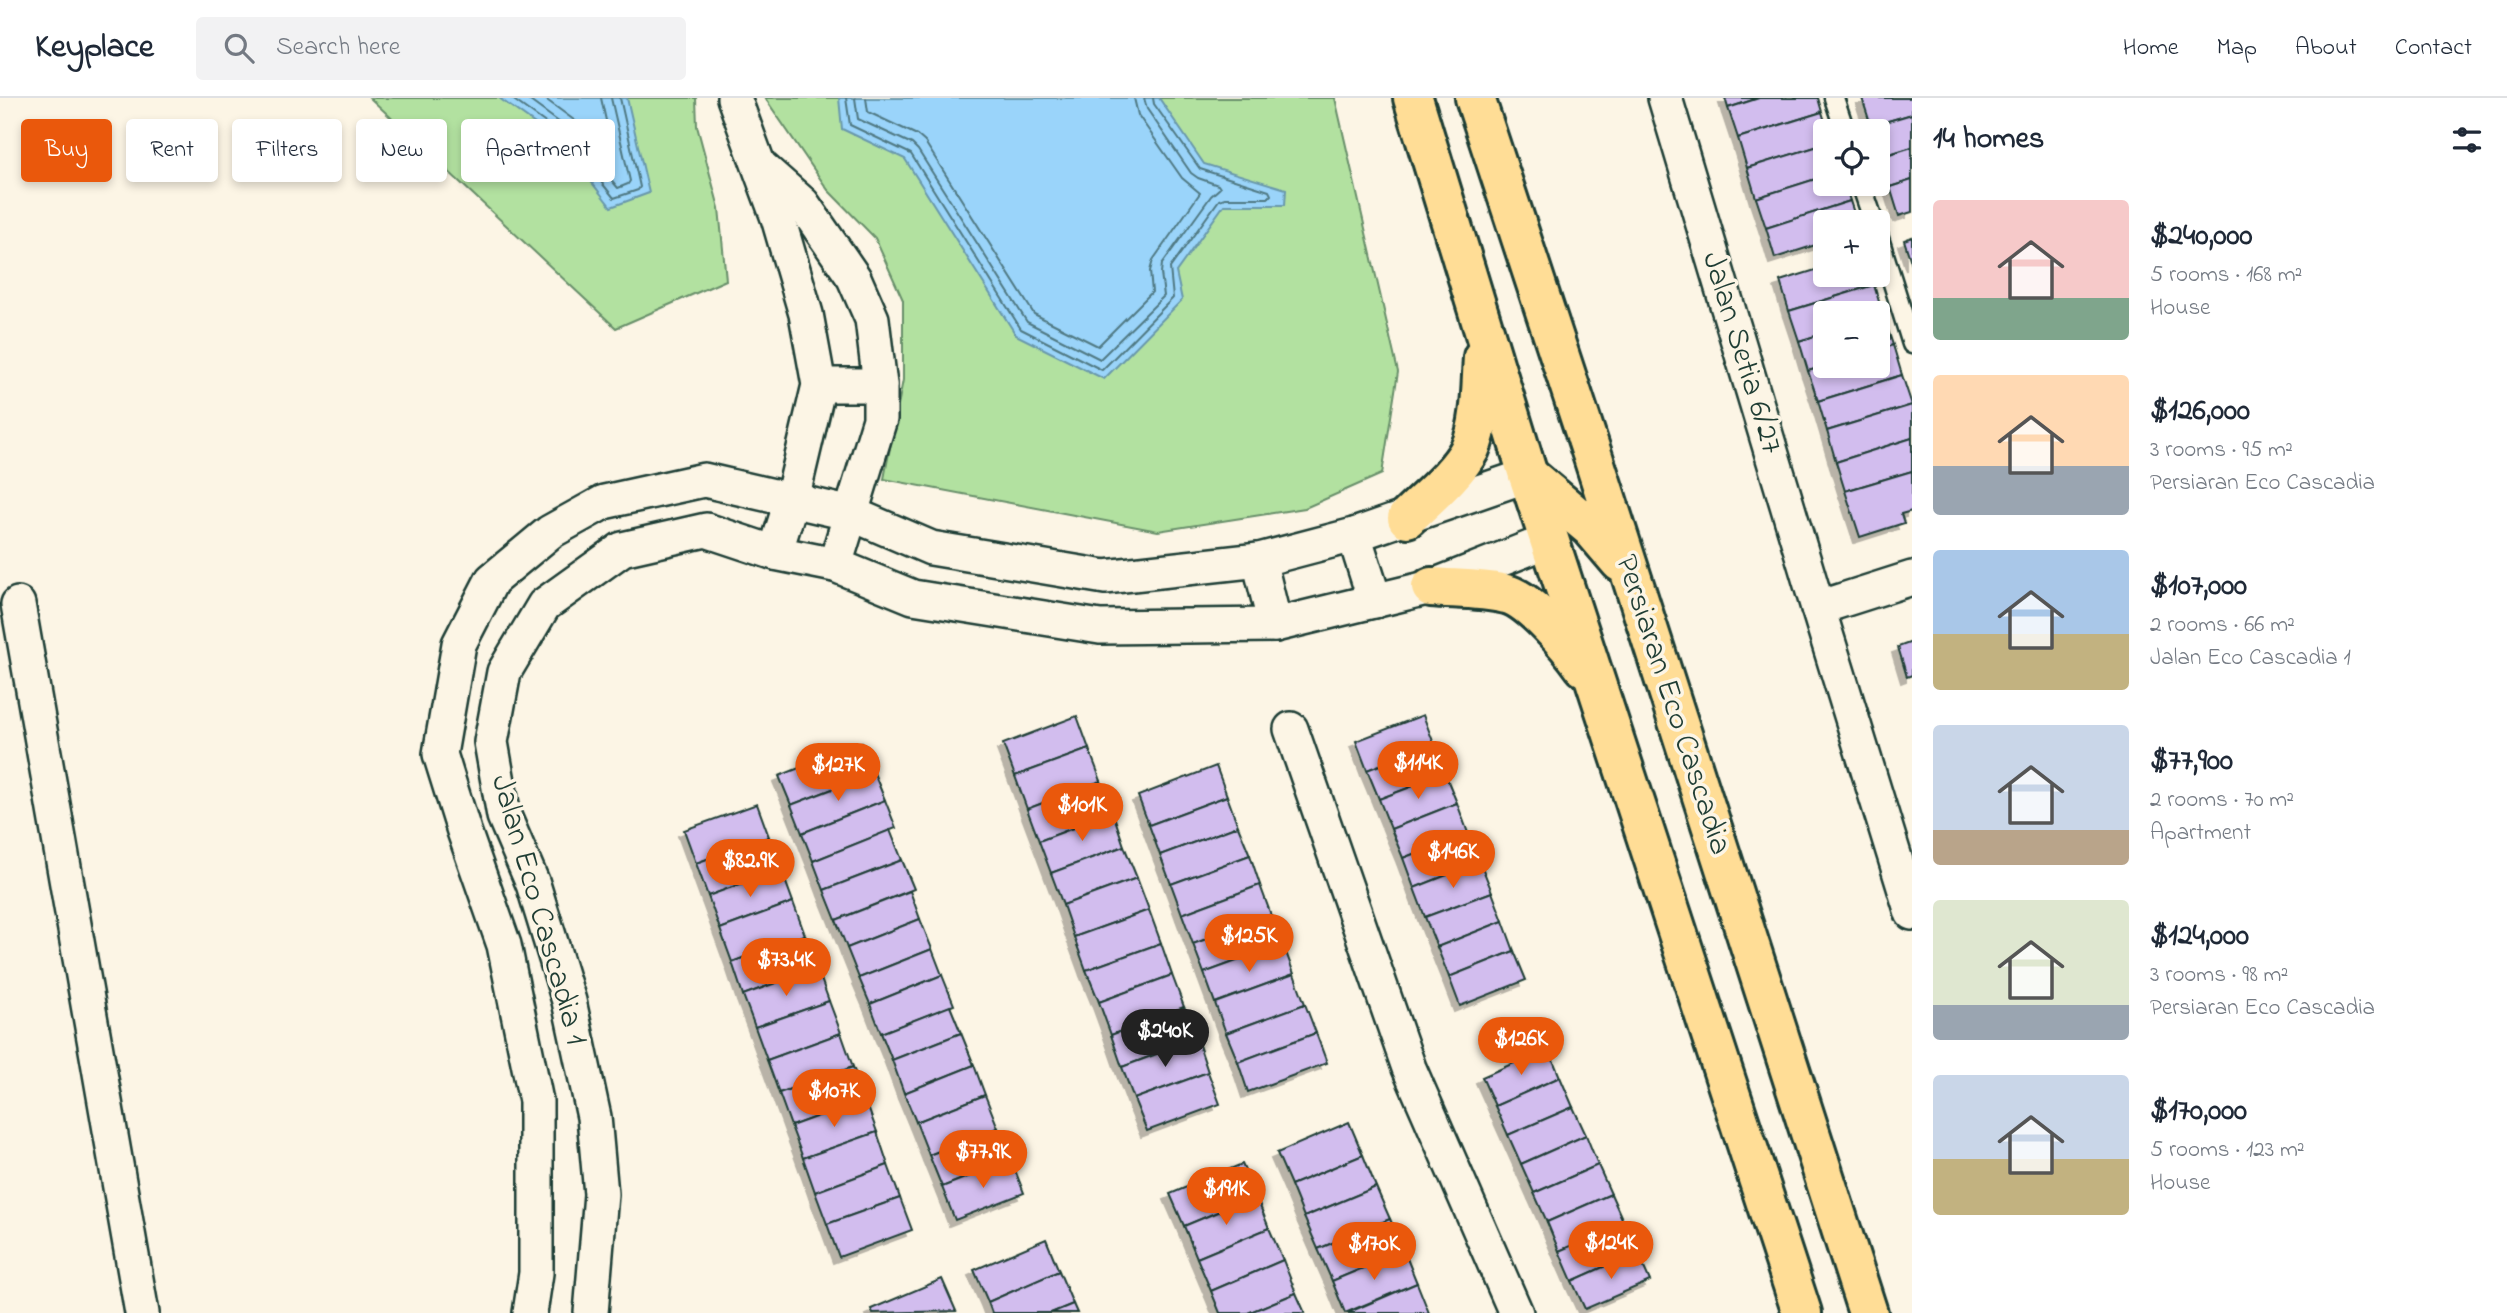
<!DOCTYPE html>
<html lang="en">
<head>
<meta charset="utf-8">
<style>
	body { margin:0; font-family:"Indie Flower",sans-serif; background:#f2f2f3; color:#1f2937; height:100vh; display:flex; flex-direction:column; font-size:26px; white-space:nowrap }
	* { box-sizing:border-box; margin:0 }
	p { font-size:23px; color:#747a83 }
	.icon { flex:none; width:38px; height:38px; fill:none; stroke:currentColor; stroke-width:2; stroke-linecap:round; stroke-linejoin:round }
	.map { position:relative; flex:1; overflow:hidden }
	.panel { display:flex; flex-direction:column; background:#fff; width:595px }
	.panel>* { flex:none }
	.banner { position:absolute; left:21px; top:21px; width:665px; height:63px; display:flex; gap:14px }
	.tools { position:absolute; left:1813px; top:21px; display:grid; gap:14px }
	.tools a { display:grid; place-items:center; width:77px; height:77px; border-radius:7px; background:#fff; box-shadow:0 4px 10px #0003; font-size:35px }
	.price { position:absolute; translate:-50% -60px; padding:0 16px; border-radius:24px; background:#ea580c; color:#fff; font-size:23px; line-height:46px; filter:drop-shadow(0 2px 4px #0008) }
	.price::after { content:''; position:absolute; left:50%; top:42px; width:21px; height:16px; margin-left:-10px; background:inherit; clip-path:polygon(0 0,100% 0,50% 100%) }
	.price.active { background:#222; color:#fff }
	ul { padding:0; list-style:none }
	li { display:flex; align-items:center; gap:21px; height:175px; padding:0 21px }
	li span { display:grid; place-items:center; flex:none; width:196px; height:140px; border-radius:7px; color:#555 }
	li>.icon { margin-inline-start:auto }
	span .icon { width:84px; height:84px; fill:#fffc; stroke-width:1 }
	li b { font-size:30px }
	h2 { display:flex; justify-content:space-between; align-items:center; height:84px; padding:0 21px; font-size:30px }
	.pill { padding:0 24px; border-radius:7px; background:#fff; box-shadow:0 4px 10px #0003; font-size:24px; line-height:63px }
	.pill.active { background:#ea580c; color:#fff }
	header { display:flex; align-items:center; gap:42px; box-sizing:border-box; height:98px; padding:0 35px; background:#fff; border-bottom:2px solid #e0e1e3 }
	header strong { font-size:33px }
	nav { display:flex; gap:38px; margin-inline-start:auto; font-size:24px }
	.search { width:490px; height:63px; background:#f2f2f3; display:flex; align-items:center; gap:18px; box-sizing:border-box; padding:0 24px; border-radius:7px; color:#747a83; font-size:26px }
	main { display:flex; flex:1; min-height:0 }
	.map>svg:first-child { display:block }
	.green { fill:#b2e1a0; stroke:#688f6a; stroke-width:2 }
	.water { fill:#9ad4fa; stroke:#6998ab; stroke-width:2 }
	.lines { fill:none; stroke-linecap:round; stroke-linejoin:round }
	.shore { stroke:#507983; stroke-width:2 }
	.building { fill:#d2bdee; stroke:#1f3d34; stroke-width:2; filter:url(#shadow) }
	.service-casing { stroke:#1f3d34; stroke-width:23 }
	.minor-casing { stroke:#1f3d34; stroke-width:38 }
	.primary-casing { stroke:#1f3d34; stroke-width:44 }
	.service { stroke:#fcf5e5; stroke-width:18 }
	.minor { stroke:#fcf5e5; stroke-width:33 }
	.primary { stroke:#ffdd96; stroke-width:38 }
	.labels { text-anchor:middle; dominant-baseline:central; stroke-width:7; stroke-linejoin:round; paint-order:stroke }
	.street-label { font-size:32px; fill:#1f3d34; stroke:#fcf5e5 }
</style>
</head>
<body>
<header>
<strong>Keyplace</strong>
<div class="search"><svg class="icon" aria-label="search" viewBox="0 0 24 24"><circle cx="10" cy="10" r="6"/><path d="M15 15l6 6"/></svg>Search here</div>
<nav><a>Home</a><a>Map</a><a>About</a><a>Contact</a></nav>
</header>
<main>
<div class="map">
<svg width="1912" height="1215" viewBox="0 0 1912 1215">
	<defs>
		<filter id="shadow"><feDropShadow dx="-6" dy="6" stdDeviation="0" flood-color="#0004"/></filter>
	</defs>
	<rect width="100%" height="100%" fill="#fcf5e5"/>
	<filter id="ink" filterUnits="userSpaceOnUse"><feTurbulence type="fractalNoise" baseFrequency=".0143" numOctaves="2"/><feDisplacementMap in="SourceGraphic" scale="14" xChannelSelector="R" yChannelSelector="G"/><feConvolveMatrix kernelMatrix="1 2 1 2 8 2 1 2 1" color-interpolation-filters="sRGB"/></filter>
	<g filter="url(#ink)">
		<g class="green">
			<path d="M 370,0 L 696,0 L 697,28 L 719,110 L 726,182 L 616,230 Z"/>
			<path d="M 765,0 L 1335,0 L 1398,274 L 1382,376 L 1305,410 L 1158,433 L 884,381 L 903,282 L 903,202 L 875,140 L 828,92 Z"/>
		</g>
		<g class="water">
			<path d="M 499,0 L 627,0 L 649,95 L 611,109 L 560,44 Z"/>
			<path d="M 839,0 L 1159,0 L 1204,66 L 1286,91 L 1285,107 L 1224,107 L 1176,174 L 1182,202 L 1104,281 L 1016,237 L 905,61 L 842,31 Z"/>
		</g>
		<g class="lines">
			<g class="shore">
				<path d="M 511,0 L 565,39 L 614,100 L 638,92 L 640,89 L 620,0"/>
				<path d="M 526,0 L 571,33 L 618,90 L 628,86 L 630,83 L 611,0"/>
				<path d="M 544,0 L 578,25 L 611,63 L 614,59 L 601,0"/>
				<path d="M 846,0 L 850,27 L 911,56 L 1021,231 L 1102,272 L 1173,200 L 1170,170 L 1219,102 L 1225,100 L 1268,100 L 1271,97 L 1269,93 L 1200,71 L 1154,6 L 1153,0"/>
				<path d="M 855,0 L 858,21 L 912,46 L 918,52 L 1027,224 L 1100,261 L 1164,198 L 1161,175 L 1162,166 L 1211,98 L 1220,90 L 1218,87 L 1198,80 L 1191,75 L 1147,11 L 1144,0"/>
				<path d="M 866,0 L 868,14 L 917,37 L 925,44 L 1034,216 L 1098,248 L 1152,194 L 1150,173 L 1153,162 L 1200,95 L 1182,80 L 1138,17 L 1134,0"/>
			</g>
		</g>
		<g class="building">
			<path d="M 1725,0 L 1759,0 L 1728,10 Z"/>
			<path d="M 1759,0 L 1818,0 L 1822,14 L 1738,40 L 1728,10 Z"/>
			<path d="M 1862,0 L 1912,0 L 1912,16 L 1871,28 Z"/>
			<path d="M 1822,14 L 1828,33 L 1825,33 L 1825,46 L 1747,70 L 1738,40 Z"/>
			<path d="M 1912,16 L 1912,49 L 1880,59 L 1878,33 L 1873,33 L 1871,28 Z"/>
			<path d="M 1825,46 L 1825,78 L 1756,100 L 1747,70 Z"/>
			<path d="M 1912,49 L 1912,82 L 1890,89 L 1880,59 Z"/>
			<path d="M 1825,78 L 1825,86 L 1845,86 L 1850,103 L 1766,130 L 1756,100 Z"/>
			<path d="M 1912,82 L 1912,114 L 1899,118 L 1890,89 Z"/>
			<path d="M 1850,103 L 1857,124 L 1825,124 L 1825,144 L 1775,160 L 1766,130 Z"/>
			<path d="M 1912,139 L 1912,167 L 1904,142 Z"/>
			<path d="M 1825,169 L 1825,177 L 1871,177 L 1874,187 L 1789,213 L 1780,183 Z"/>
			<path d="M 1874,187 L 1883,217 L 1878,219 L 1878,215 L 1825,215 L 1825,235 L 1799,243 L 1789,213 Z"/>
			<path d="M 1883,217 L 1893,247 L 1878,252 L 1878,219 Z"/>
			<path d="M 1825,235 L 1826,268 L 1808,273 L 1799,243 Z"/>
			<path d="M 1893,247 L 1902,277 L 1818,303 L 1808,273 L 1826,268 L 1878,268 L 1878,252 Z"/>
			<path d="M 1902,277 L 1912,307 L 1827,333 L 1818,303 Z"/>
			<path d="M 1912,307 L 1912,340 L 1836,364 L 1827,333 Z"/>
			<path d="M 1912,340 L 1912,373 L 1845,393 L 1836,364 Z"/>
			<path d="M 1912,373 L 1912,413 L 1901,416 L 1904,425 L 1860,439 L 1845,393 Z"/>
			<path d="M 1912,544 L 1912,577 L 1907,579 L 1898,549 Z"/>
			<path d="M 1423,617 L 1434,646 L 1367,672 L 1356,643 Z"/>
			<path d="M 1077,618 L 1089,651 L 1015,678 L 1003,646 Z"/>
			<path d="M 862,645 L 874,675 L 791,707 L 779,678 Z"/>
			<path d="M 1434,646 L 1445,676 L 1379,701 L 1367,672 Z"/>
			<path d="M 1089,651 L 1101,683 L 1027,711 L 1015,678 Z"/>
			<path d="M 1216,668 L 1227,698 L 1149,727 L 1138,698 Z"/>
			<path d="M 874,675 L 885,702 L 802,735 L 791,707 Z"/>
			<path d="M 1445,676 L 1457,705 L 1391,731 L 1379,701 Z"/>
			<path d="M 1101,683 L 1113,715 L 1039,743 L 1027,711 Z"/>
			<path d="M 1227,698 L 1238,728 L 1160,757 L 1149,727 Z"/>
			<path d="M 885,702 L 896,730 L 813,763 L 802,735 Z"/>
			<path d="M 1457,705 L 1468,735 L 1403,760 L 1391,731 Z"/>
			<path d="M 757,706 L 769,739 L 696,765 L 684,732 Z"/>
			<path d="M 1113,715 L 1124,748 L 1051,775 L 1039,743 Z"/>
			<path d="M 1238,728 L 1250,757 L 1171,786 L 1160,757 Z"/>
			<path d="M 890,732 L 902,762 L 824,792 L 813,763 Z"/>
			<path d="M 1468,735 L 1480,764 L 1414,790 L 1403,760 Z"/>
			<path d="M 769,739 L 781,771 L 708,798 L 696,765 Z"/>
			<path d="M 1124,748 L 1137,780 L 1063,807 L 1051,775 Z"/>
			<path d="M 1250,757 L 1260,787 L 1182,816 L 1171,786 Z"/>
			<path d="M 902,762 L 914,791 L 836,822 L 824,792 Z"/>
			<path d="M 1480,764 L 1492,794 L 1425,819 L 1414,790 Z"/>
			<path d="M 781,771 L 793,804 L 720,831 L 708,798 Z"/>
			<path d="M 1137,780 L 1149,812 L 1074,839 L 1063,807 Z"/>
			<path d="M 1260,787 L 1271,817 L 1193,846 L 1182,816 Z"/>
			<path d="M 910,793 L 920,821 L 847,850 L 836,822 Z"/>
			<path d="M 1492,794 L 1503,823 L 1437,849 L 1425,819 Z"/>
			<path d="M 793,804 L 805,837 L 732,864 L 720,831 Z"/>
			<path d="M 1149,812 L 1161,845 L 1086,872 L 1074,839 Z"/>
			<path d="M 1271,817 L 1283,846 L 1204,875 L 1193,846 Z"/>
			<path d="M 920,821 L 932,851 L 859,880 L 847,850 Z"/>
			<path d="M 1503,823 L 1514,853 L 1449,879 L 1437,849 Z"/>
			<path d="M 805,837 L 817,870 L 743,897 L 732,864 Z"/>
			<path d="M 1161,845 L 1172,877 L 1099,904 L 1086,872 Z"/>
			<path d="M 1283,846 L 1294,876 L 1215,905 L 1204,875 Z"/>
			<path d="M 932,851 L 942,877 L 870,906 L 859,880 Z"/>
			<path d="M 1514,853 L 1526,882 L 1460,908 L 1449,879 Z"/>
			<path d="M 817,870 L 829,903 L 755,929 L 743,897 Z"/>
			<path d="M 1294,876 L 1305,906 L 1226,935 L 1215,905 Z"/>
			<path d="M 942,877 L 954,907 L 881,935 L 870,906 Z"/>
			<path d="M 1172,877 L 1184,909 L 1111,937 L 1099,904 Z"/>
			<path d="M 829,903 L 841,935 L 767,962 L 755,929 Z"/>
			<path d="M 1305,906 L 1316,935 L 1238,964 L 1226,935 Z"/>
			<path d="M 950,908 L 961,935 L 892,962 L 881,935 Z"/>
			<path d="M 1184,909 L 1197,941 L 1122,969 L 1111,937 Z"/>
			<path d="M 841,935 L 853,969 L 779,995 L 767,962 Z"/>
			<path d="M 961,935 L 974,967 L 904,995 L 892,962 Z"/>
			<path d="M 1316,935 L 1327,965 L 1248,994 L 1238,964 Z"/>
			<path d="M 1197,941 L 1208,974 L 1134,1001 L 1122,969 Z"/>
			<path d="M 1548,950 L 1560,979 L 1495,1008 L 1482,979 Z"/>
			<path d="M 974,967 L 985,997 L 916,1024 L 904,995 Z"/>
			<path d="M 853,969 L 865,1001 L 791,1028 L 779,995 Z"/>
			<path d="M 1208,974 L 1220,1006 L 1147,1033 L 1134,1001 Z"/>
			<path d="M 1560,979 L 1573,1009 L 1508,1037 L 1495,1008 Z"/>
			<path d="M 985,997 L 998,1030 L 929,1057 L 916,1024 Z"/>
			<path d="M 865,1001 L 877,1034 L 803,1060 L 791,1028 Z"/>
			<path d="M 1573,1009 L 1586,1037 L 1521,1066 L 1508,1037 Z"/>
			<path d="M 1349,1024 L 1363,1057 L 1291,1087 L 1277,1055 Z"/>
			<path d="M 998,1030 L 1011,1062 L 942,1089 L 929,1057 Z"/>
			<path d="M 877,1034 L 888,1067 L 815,1094 L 803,1060 Z"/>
			<path d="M 1586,1037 L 1598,1067 L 1534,1095 L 1521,1066 Z"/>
			<path d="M 1363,1057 L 1376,1089 L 1304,1119 L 1291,1087 Z"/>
			<path d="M 1011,1062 L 1024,1095 L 955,1122 L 942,1089 Z"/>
			<path d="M 1242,1066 L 1256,1098 L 1184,1128 L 1170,1096 Z"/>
			<path d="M 888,1067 L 900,1100 L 827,1126 L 815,1094 Z"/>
			<path d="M 1598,1067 L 1611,1096 L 1547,1124 L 1534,1095 Z"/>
			<path d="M 1376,1089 L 1390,1121 L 1318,1151 L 1304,1119 Z"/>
			<path d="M 1611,1096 L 1624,1125 L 1559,1153 L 1547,1124 Z"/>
			<path d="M 1256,1098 L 1269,1130 L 1197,1160 L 1184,1128 Z"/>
			<path d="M 900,1100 L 912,1132 L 839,1159 L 827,1126 Z"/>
			<path d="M 1390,1121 L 1404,1153 L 1332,1183 L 1318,1151 Z"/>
			<path d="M 1624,1125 L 1637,1154 L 1572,1183 L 1559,1153 Z"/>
			<path d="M 1269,1130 L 1283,1162 L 1211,1193 L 1197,1160 Z"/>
			<path d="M 1046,1141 L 1059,1173 L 988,1204 L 974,1172 Z"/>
			<path d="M 1404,1153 L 1417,1185 L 1345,1215 L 1332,1183 Z"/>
			<path d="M 1637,1154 L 1650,1183 L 1585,1211 L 1572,1183 Z"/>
			<path d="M 1283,1162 L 1296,1195 L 1248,1215 L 1220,1215 L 1211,1193 Z"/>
			<path d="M 1059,1173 L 1073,1206 L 1051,1215 L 992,1215 L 988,1204 Z"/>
			<path d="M 942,1181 L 956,1213 L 873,1215 L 871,1211 Z"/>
			<path d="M 1417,1185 L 1429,1215 L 1347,1215 Z"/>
			<path d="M 1296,1195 L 1305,1215 L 1248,1215 Z"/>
			<path d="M 1073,1206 L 1077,1215 L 1051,1215 Z"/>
		</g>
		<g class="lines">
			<defs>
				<g id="service">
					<path d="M 1834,0 L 1845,33"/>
					<path d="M 1861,86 L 1874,124"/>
					<path d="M 1878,137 L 1912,246"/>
				</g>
				<g id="minor">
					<path d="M 734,0 L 778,120 L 806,216 L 819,287 L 792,401 L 775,455"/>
					<path d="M 1665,0 L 1818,510"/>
					<path d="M 761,69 L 803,106 L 854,180 L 872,221 L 880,287 L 880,321 L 835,467"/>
					<path d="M 819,287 L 880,287"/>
					<path d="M 1354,437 L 1375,503"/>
					<path d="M 1259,462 L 1275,527"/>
					<path d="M 1912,480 L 1818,510 L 1912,815"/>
					<path d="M 18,506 L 142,1215"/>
					<path d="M 1291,631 L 1409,970 L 1516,1215"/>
					<path d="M 530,1215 L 536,1175 L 536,1003 L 504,847 L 464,733 L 440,656 L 459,546 L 492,482 L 550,434 L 604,404 L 704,382 L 852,416 L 931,450 L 1105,479 L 1259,462 L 1354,437 L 1528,377"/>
					<path d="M 591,1215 L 601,1096 L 594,1019 L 569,903 L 533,786 L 504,718 L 491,644 L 504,574 L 544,507 L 622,451 L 706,432 L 775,455 L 835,467 L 913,499 L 1100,529 L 1275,527 L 1431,489 L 1550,442"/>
				</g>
				<g id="primary">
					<path d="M 1413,0 L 1528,377 L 1802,1215"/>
					<path d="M 1475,0 L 1593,359 L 1868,1215"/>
					<path d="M 1528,377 L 1591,430 L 1620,464"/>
					<path d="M 1407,420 C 1427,400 1457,376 1470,351 C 1482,324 1481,288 1483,259"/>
					<path d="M 1431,489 C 1455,491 1482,490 1506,496 C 1530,501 1570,549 1584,569"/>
				</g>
			</defs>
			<use href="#service" class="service-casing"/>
			<use href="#minor" class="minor-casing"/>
			<use href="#primary" class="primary-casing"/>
			<use href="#service" class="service"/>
			<use href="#minor" class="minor"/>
			<use href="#primary" class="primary"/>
		</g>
	</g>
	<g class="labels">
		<g class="street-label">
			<text transform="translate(1741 255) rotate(73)">Jalan Setia 6/27</text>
			<text transform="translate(1672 607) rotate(72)">Persiaran Eco Cascadia</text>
			<text transform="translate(538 812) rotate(74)">Jalan Eco Cascadia 1</text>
		</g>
	</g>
</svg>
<div class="tools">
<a><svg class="icon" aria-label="locate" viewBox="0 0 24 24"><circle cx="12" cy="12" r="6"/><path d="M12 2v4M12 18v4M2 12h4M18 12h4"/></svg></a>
<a>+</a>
<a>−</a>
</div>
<b class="price" style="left:1418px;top:703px">$114K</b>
<b class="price" style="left:838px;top:705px">$127K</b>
<b class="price" style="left:1082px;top:745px">$101K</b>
<b class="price" style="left:1453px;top:792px">$146K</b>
<b class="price" style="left:750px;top:801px">$82.9K</b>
<b class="price" style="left:1249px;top:876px">$125K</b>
<b class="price" style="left:786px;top:900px">$73.4K</b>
<b class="price active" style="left:1165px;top:971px">$240K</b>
<b class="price" style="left:1521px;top:979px">$126K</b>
<b class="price" style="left:834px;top:1031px">$107K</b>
<b class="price" style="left:983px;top:1092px">$77.9K</b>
<b class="price" style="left:1226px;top:1129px">$191K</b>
<b class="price" style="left:1611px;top:1183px">$124K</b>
<b class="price" style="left:1374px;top:1184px">$170K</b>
<div class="banner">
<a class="pill active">Buy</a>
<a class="pill">Rent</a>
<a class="pill">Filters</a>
<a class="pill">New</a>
<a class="pill">Apartment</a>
</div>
</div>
<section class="panel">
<h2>14 homes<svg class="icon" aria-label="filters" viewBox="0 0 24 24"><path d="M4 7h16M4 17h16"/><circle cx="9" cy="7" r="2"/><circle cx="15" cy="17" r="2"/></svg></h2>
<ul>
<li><span style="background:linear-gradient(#f6c9c9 70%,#7fa58c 0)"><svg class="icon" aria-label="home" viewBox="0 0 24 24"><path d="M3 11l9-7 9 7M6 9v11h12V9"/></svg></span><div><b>$240,000</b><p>5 rooms · 168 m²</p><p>House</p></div></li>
<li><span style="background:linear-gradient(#ffd9b3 65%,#9aa5b1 0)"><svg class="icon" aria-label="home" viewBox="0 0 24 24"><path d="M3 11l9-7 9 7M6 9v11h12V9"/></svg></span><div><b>$126,000</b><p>3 rooms · 95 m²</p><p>Persiaran Eco Cascadia</p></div></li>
<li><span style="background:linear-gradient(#a9c7e8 60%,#c2b280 0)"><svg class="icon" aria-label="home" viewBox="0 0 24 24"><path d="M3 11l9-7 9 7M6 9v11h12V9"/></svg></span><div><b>$107,000</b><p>2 rooms · 66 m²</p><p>Jalan Eco Cascadia 1</p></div></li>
<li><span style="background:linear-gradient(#c9d6e8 75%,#b9a48a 0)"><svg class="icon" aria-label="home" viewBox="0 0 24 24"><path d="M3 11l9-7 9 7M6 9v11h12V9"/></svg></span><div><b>$77,900</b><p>2 rooms · 70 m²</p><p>Apartment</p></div></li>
<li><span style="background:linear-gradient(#dfe7d0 75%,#9aa5b1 0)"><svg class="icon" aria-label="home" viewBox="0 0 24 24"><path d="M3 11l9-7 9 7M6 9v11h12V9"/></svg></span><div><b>$124,000</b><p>3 rooms · 98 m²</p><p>Persiaran Eco Cascadia</p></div></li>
<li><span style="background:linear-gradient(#c9d6e8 60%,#c2b280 0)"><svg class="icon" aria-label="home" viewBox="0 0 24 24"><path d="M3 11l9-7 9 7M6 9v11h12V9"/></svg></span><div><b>$170,000</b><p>5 rooms · 123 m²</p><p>House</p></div></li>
</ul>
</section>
</main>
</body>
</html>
